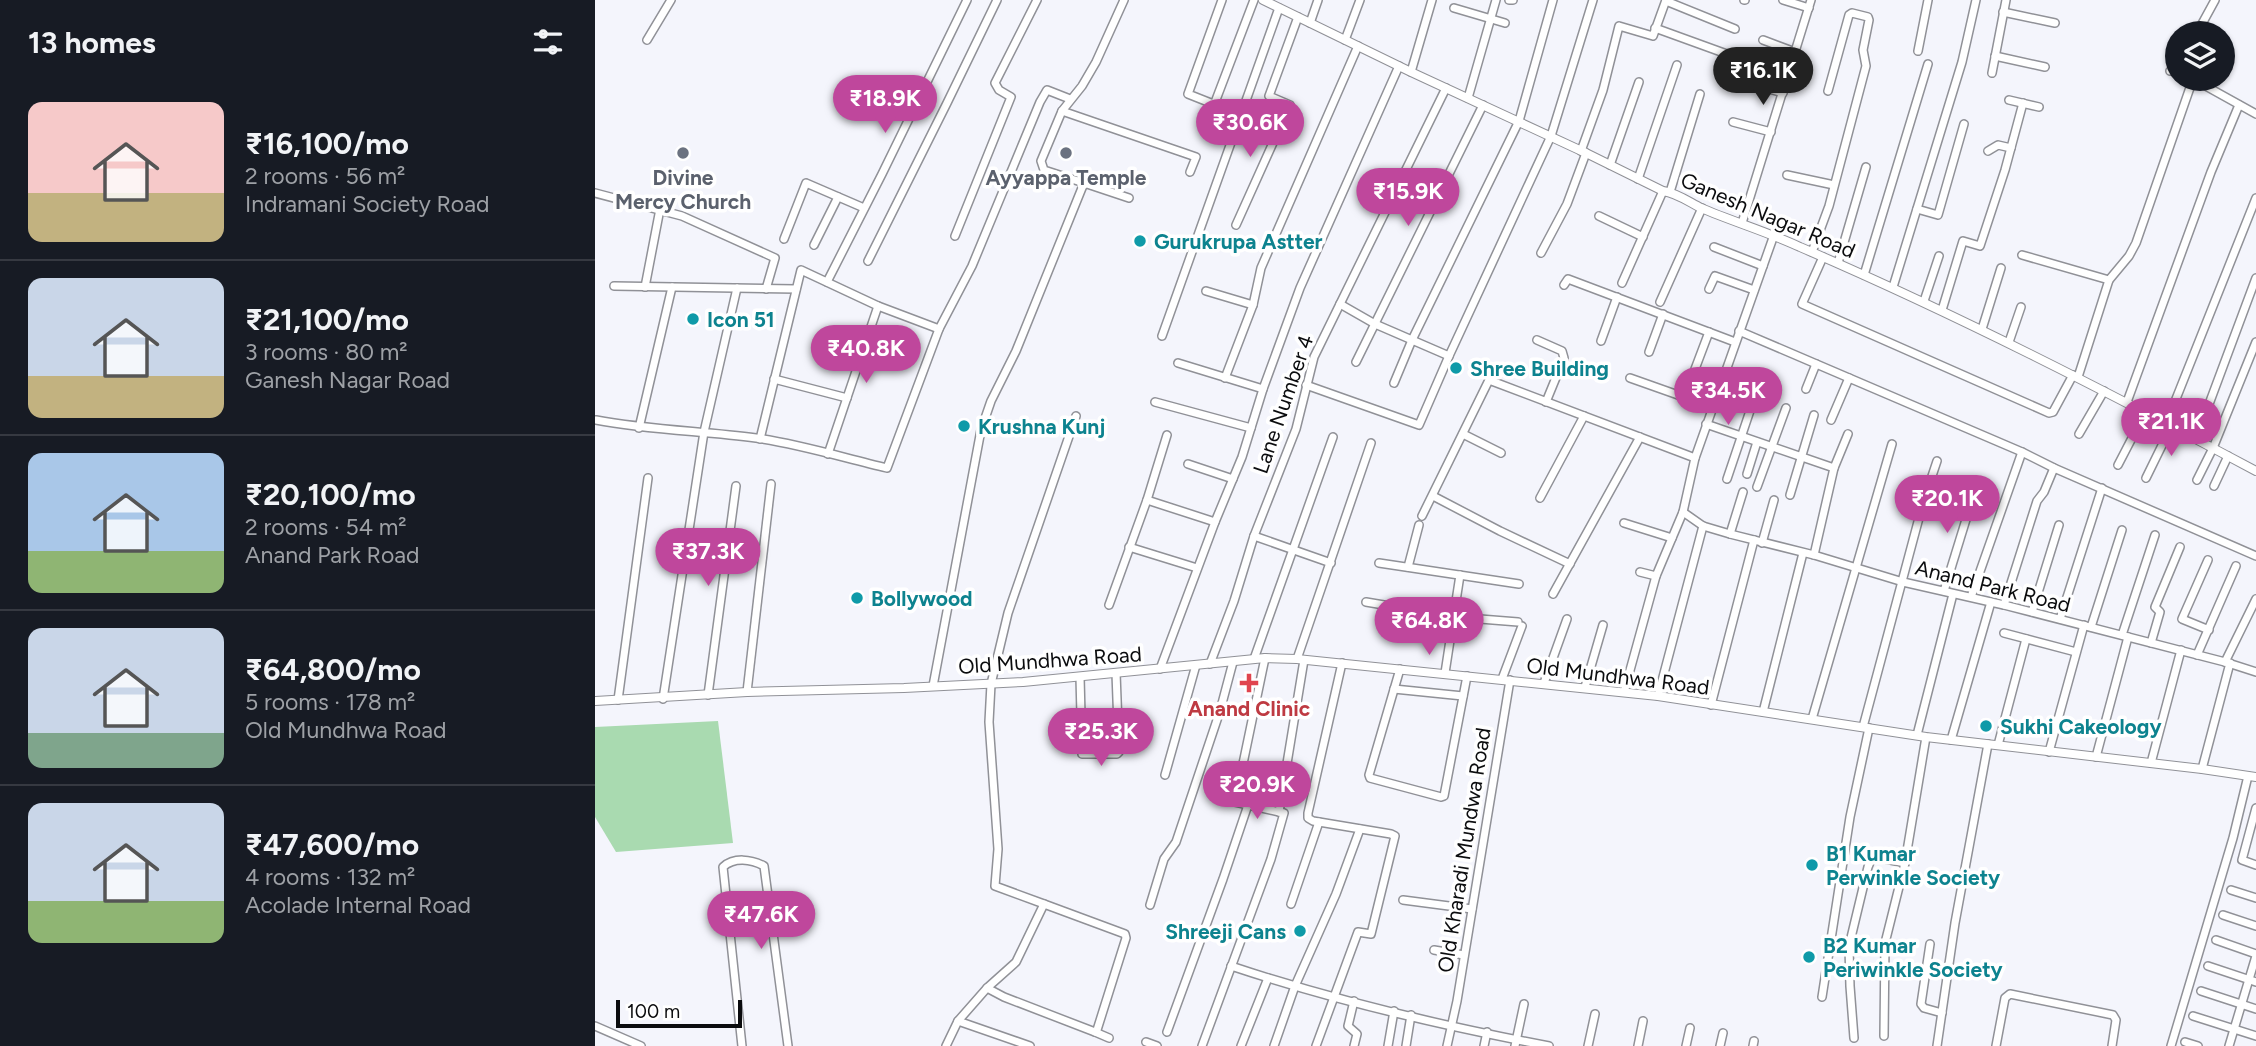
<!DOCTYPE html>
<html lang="en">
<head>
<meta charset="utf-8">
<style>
	body { margin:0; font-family:Figtree,sans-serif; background:#242831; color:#f1f3f6; height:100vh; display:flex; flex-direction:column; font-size:26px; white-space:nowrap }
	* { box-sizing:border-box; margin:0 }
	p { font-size:23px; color:#9ea1a6 }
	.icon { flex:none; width:38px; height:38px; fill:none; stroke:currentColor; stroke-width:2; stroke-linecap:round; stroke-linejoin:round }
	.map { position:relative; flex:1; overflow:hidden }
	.panel { display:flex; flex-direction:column; background:#171b24; width:595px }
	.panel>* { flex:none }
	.buttons { position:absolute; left:1570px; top:21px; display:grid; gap:14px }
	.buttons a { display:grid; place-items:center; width:70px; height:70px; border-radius:50%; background:#171b24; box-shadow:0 2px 5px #0004; font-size:35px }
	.scale { position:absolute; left:21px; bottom:18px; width:126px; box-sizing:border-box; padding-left:7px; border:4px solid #0b0c0e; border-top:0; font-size:19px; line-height:24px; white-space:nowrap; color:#0b0c0e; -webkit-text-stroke:5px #fff; paint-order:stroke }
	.price { position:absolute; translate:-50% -60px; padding:0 16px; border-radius:24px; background:#bf479c; color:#fff; font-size:23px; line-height:46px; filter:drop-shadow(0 2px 4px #0008) }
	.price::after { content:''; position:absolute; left:50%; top:42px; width:21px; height:16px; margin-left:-10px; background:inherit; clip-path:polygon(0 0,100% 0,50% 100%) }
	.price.on { background:#222; color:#fff }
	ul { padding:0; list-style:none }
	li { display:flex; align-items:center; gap:21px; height:175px; padding:0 28px }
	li+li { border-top:2px solid #363941 }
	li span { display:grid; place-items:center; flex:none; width:196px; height:140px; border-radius:14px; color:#555 }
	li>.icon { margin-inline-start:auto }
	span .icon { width:84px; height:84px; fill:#fffc; stroke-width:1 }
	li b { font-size:30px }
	h2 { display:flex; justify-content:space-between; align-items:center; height:84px; padding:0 28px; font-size:30px }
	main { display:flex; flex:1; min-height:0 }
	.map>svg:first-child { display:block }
	.green { fill:#a9dab0 }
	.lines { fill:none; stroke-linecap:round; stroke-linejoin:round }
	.minor-casing { stroke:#909197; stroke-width:10 }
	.tertiary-casing { stroke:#909197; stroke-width:10 }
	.minor { stroke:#fff; stroke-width:7 }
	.tertiary { stroke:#fff; stroke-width:8 }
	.worship-dot { fill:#6b7280; stroke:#fff; stroke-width:2.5 }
	.culture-dot { fill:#0f9aa8; stroke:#fff; stroke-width:2.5 }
	.health-dot { fill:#e0444e; stroke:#fff; stroke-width:2.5 }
	.labels { text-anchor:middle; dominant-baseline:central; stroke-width:7; stroke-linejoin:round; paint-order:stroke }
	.worship-label { font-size:21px; font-weight:bold; fill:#5b616d; stroke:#fff }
	.street-label { font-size:21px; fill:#0b0c0e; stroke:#fff }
	.culture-label { font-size:21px; font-weight:bold; fill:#0d838f; stroke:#fff; text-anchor:start }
	.health-label { font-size:21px; font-weight:bold; fill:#be3a42; stroke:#fff }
</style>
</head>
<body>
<main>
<section class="panel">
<h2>13 homes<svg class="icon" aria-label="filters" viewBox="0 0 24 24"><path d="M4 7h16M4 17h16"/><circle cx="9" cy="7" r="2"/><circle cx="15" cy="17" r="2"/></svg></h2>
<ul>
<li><span style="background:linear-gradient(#f6c9c9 65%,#c2b280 0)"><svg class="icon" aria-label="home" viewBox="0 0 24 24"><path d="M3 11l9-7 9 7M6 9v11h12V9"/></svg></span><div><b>₹16,100/mo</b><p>2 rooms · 56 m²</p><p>Indramani Society Road</p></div></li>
<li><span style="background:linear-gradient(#c9d6e8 70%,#c2b280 0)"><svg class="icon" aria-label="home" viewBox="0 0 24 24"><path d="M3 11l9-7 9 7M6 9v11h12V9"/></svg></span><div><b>₹21,100/mo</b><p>3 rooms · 80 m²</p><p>Ganesh Nagar Road</p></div></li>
<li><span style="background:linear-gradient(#a9c7e8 70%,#8fb573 0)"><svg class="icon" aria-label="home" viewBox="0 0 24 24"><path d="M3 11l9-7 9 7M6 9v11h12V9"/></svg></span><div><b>₹20,100/mo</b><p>2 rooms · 54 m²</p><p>Anand Park Road</p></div></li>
<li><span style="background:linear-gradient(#c9d6e8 75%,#7fa58c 0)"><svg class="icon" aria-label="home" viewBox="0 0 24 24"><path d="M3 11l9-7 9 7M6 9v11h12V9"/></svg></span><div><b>₹64,800/mo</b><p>5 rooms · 178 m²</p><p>Old Mundhwa Road</p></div></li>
<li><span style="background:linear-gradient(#c9d6e8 70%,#8fb573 0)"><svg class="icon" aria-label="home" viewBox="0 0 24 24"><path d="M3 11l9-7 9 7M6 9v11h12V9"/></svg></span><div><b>₹47,600/mo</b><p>4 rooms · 132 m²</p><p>Acolade Internal Road</p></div></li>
</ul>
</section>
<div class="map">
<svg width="1661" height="1046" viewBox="0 0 1661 1046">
	<rect width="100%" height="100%" fill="#f4f5fc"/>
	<path class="green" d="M 123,721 L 138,843 L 21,852 L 0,817 L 0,727 Z"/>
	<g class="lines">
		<defs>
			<g id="minor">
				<path d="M 627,0 L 593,94 L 646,115"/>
				<path d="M 914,0 L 918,0"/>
				<path d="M 1149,0 L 1150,0"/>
				<path d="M 1188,0 L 1214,8"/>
				<path d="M 1071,1 L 1140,29"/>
				<path d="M 859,8 L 910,23"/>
				<path d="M 1408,12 L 1460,23"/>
				<path d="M 715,23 L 723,0"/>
				<path d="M 1060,28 L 1140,57"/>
				<path d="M 1602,33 L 1620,0"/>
				<path d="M 52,40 L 76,0"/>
				<path d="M 750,40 L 765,0"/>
				<path d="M 1168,40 L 1200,52"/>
				<path d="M 1323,51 L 1333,0"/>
				<path d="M 1400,56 L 1450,67"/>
				<path d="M 1575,71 L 1582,70"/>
				<path d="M 816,72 L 837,0"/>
				<path d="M 1397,73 L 1411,0"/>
				<path d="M 1598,79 L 1661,114"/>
				<path d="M 1153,83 L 1188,93"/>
				<path d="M 873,98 L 901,0"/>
				<path d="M 1414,100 L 1444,107"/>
				<path d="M 619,105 L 659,0"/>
				<path d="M 467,111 L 601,157 L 595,172"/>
				<path d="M 1138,122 L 1176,132"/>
				<path d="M 986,151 L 1008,90 L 1024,26 L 1058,36 L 1071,0"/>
				<path d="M 1393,151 L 1403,145 L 1416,148"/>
				<path d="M 1015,165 L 1044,82"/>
				<path d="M 1192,175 L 1239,185"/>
				<path d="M 1043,179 L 1082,65"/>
				<path d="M 489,183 L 534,198"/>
				<path d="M 1075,192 L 1105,94"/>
				<path d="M 0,193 L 87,216 L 180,258 L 171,289"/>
				<path d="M 1322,209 L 1343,215 L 1369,124"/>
				<path d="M 1004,216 L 1048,237"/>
				<path d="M 1147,223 L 1216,0"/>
				<path d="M 641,225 L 695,105 L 674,96 L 703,17"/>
				<path d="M 360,236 L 416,97 L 404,90 L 400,83 L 442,0"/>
				<path d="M 189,239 L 211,183 L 269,208"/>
				<path d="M 219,245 L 243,197"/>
				<path d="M 1119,247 L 1168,266"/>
				<path d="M 1217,252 L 1234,206 L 1271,66 L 1268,50 L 1274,20 L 1273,17 L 1257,13 L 1254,15 L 1233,91"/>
				<path d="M 946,253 L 972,204 L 991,153"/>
				<path d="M 1427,255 L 1514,280"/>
				<path d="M 1228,257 L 1207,304 L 1454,413 L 1458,412 L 1478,375"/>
				<path d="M 273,261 L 352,103 L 402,0"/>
				<path d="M 1243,263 L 1271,167"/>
				<path d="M 1269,275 L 1333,64"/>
				<path d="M 232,282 L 287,174 L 372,0"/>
				<path d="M 1027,283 L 1068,191"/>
				<path d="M 969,285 L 973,279 L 1140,342"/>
				<path d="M 19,286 L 201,289"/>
				<path d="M 50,287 L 65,209"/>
				<path d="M 1298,287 L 1367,62 L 1381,0"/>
				<path d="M 1114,289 L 1120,276 L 1159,290"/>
				<path d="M 611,291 L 658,305"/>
				<path d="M 1329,301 L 1344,256"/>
				<path d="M 1065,302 L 1107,208"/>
				<path d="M 745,304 L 780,324 L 854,356"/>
				<path d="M 1347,310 L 1368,241 L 1385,246 L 1410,170 L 1428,103"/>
				<path d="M 1387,329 L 1406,268"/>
				<path d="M 1144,331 L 1427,452 L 1459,468 L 1661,556"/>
				<path d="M 567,336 L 684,8"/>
				<path d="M 942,340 L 967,351 L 969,358 L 951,402"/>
				<path d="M 1006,341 L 1022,297"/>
				<path d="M 1414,342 L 1426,307"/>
				<path d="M 1054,352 L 1068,314"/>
				<path d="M 761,362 L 888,105"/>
				<path d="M 583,363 L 668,389"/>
				<path d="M 1097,377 L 1114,332"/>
				<path d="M 1483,377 L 1514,280 L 1534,256 L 1541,243 L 1598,79"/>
				<path d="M 630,378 L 658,305 L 666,268 L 763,46"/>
				<path d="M 1035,378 L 1117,407"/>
				<path d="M 179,379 L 252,398"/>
				<path d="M 799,383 L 817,340 L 924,121 L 958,0"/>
				<path d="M 711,385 L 824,425 L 854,356 L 956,136 L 998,0"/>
				<path d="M 1211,389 L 1221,364"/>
				<path d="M 560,402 L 656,428"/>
				<path d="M 1532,402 L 1616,172 L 1644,105"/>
				<path d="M 1,420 C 54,430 107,431 161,438 C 205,444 249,458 292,468 L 344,329 L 377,266 L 445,102 L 452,90 L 475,99"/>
				<path d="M 1236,420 L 1254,378"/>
				<path d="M 1111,424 L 1239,468"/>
				<path d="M 1571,424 L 1661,198"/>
				<path d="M 44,428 L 77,287"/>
				<path d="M 868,434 L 906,453"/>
				<path d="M 1484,434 L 1509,391"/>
				<path d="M 165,439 L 206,270 L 283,306 L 344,329"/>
				<path d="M 1601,439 L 1661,278"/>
				<path d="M 233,454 L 283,306"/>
				<path d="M 593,464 L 638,479"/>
				<path d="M 1523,465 L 1550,413"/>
				<path d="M 1152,474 L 1162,442"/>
				<path d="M 1551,478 L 1576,427"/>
				<path d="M 1132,479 L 1164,384"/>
				<path d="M 1602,480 L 1618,448 L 1661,342"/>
				<path d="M 1619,486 L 1633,456"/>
				<path d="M 1162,487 L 1191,408"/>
				<path d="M 1195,495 L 1219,415"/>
				<path d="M 838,496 L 905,531 L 975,564"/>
				<path d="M 945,498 L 989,416"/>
				<path d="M 552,500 L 620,522"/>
				<path d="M 1088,512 L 1108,526 L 1135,534 L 1219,555 L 1308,582 L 1409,605 L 1630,662 L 1661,672"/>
				<path d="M 827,516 L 894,380 L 1100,458"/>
				<path d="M 1029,523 L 1077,538"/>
				<path d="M 1135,534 L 1148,492"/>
				<path d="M 659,536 L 736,563"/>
				<path d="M 1167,543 L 1179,500"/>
				<path d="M 534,547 L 602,568"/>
				<path d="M 1219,555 L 1239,468 L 1253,434"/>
				<path d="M 1613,560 L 1587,619 L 1614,630"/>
				<path d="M 784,563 L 924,584"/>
				<path d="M 813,567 L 824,525"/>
				<path d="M 1045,572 L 1061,576"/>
				<path d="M 1349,591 L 1381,487"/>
				<path d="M 958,594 L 1045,437"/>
				<path d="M 1376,597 L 1427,452"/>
				<path d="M 771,602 L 860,617 L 923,622"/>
				<path d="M 514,605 L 552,500 L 572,435"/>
				<path d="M 1409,605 L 1442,501 L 1449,492 L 1459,468"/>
				<path d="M 1437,612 L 1464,525"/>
				<path d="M 1465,619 L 1507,488"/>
				<path d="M 1496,627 L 1527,530"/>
				<path d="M 1409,633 L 1481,652"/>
				<path d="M 1527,635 L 1560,535"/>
				<path d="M 1556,643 L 1565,612 L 1560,607 L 1585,547"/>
				<path d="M 1602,655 L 1641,566"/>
				<path d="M 659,659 L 738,437"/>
				<path d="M 702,659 L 776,443"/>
				<path d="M 1630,662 L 1661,599"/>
				<path d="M 615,664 L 639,601 L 659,536 L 701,429 L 719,357 L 851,88"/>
				<path d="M 565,669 L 620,522 L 647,457 L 668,389 L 705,288 L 804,66"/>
				<path d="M 805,669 L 774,775 L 775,778 L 846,797 L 849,796 L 872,676"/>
				<path d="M 850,673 L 865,575"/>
				<path d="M 485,677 L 487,754 L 522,754 L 524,752 L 521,673"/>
				<path d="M 907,679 L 927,626"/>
				<path d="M 949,683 L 972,619"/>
				<path d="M 338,686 L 386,430 L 396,401 L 421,351 L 489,183 L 449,170 L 446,161 L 467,111 L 487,86 L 501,62 L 529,0"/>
				<path d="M 990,687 L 1008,625"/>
				<path d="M 799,689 L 868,696"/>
				<path d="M 152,692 L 176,484"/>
				<path d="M 1029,692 L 1061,576 L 1088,512 L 1100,458 L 1179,235"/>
				<path d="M 113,695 L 141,486"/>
				<path d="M 1063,696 L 1108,526"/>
				<path d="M 68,699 L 109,432 L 142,288"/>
				<path d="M 23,700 L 53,478"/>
				<path d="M 1116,705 L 1159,540"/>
				<path d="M 1168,712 L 1208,553"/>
				<path d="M 1217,719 L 1297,444"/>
				<path d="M 1268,727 L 1328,503 L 1342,461"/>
				<path d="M 1322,735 L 1358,594"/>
				<path d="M 1356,740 L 1396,602"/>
				<path d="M 1403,745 L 1431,639"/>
				<path d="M 1454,752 L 1489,625"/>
				<path d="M 1501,757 L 1533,637"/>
				<path d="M 1556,763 L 1586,650"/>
				<path d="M 1607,769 L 1635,663"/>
				<path d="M 570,775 L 601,665"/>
				<path d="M 1661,808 L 1647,860 L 1661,865"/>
				<path d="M 684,812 L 709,660"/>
				<path d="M 1636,890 L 1661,898"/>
				<path d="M 808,900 L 877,909"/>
				<path d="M 696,904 L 724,822"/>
				<path d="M 555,905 L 569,859 L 581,842 L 625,711 L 638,662"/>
				<path d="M 1628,915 L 1661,926"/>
				<path d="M 1621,940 L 1661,954"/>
				<path d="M 1335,944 L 1326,1004 L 1329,1008 L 1347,1013"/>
				<path d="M 839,950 L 869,955"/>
				<path d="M 636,966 C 738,1000 848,1026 954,1046"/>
				<path d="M 1613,966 L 1661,982"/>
				<path d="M 392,988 L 409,997 L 500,1032 L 502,1030 L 531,938 L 530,934 L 449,904"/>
				<path d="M 1606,991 L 1661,1009"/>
				<path d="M 1227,997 L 1255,817 L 1274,728"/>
				<path d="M 759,1001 L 753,1026 L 762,1034 L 759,1046"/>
				<path d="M 1598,1016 L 1661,1036"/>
				<path d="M 363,1021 L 435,1046"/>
				<path d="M 0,1026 L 46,1046"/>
				<path d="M 500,1032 L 514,1038"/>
				<path d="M 572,1032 L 628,879 L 653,805"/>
				<path d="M 1289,1036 L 1290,943 L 1310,863 L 1331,737"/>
				<path d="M 1259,1038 L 1255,986 L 1254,946 L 1273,867 L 1276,860 L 1281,857 L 1310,863"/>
				<path d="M 551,1042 L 562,1046"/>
				<path d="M 1590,1042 L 1603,1046"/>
				<path d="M 147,1046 L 128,867 C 139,857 156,859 169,866 L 193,1046"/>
				<path d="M 351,1046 L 363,1021 L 392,988 L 421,962 L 449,904 L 400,886 L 403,849 L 394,722 L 396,684 L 413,613 L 481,416"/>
				<path d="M 607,1046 L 676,859 L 689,813 L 640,802 L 670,658"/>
				<path d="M 646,1046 L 673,978"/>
				<path d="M 679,1046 L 700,986 L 741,894 L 765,829"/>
				<path d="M 721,1046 L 763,932 L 776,934 L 800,836 L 796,834 L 718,821 L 713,818 L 713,813 L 747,663"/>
				<path d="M 793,1046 L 799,1011"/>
				<path d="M 811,1046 L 816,1015"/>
				<path d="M 852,1046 L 862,1001 L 915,680"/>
				<path d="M 889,1046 L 892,1032"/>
				<path d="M 920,1046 L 929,1004"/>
				<path d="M 993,1046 L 1000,1014"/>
				<path d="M 1043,1046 L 1048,1021"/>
				<path d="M 1091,1046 L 1095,1028"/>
				<path d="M 1125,1046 L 1128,1033"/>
				<path d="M 1158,1046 L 1159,1041"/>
				<path d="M 1342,1046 L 1360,923 L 1393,744"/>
				<path d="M 1401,1046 L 1410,998 L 1415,994 L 1518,1015 L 1521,1020 L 1517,1046"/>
				<path d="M 1576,1046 L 1638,838 L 1653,776"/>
				<path d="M 1634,1046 L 1661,956"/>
			</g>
			<g id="tertiary">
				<path d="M 668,0 L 816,72 L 991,153 L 1068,191 C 1082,193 1094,202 1106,208 C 1139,222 1173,232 1205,247 C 1361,314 1511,391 1661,471"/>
				<path d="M 0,701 L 152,692 L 309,688 L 428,682 L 670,658 L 702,659 L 1063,696 L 1331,737 L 1607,769 L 1661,777"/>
			</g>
		</defs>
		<use href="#minor" class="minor-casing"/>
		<use href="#tertiary" class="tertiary-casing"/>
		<use href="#minor" class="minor"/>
		<use href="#tertiary" class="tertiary"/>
	</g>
	<g class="worship-dot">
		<circle cx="88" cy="153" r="7"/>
		<circle cx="471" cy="153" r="7"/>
	</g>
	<g class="culture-dot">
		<circle cx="545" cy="241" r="7"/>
		<circle cx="98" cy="319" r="7"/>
		<circle cx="861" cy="368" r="7"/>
		<circle cx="369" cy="426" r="7"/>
		<circle cx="262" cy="598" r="7"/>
		<circle cx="1391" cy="726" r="7"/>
		<circle cx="1217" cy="865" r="7"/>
		<circle cx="705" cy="931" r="7"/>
		<circle cx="1214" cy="957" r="7"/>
	</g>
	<path class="health-dot" d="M650.5 672.5h7v7h7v7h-7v7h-7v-7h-7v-7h7z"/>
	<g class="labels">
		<g class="worship-label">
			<text x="88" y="177">Divine<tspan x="88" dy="24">Mercy Church</tspan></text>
			<text x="471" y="177">Ayyappa Temple</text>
		</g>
		<g class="street-label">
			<text transform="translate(1173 215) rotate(23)">Ganesh Nagar Road</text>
			<text transform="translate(688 404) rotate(-71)">Lane Number 4</text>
			<text transform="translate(1398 586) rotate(14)">Anand Park Road</text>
			<text transform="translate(455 660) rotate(-4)">Old Mundhwa Road</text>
			<text transform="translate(1023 676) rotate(7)">Old Mundhwa Road</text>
			<text transform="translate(869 850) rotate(-81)">Old Kharadi Mundwa Road</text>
		</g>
		<g class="culture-label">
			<text x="559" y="241">Gurukrupa Astter</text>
			<text x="112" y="319">Icon 51</text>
			<text x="875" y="368">Shree Building</text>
			<text x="383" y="426">Krushna Kunj</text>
			<text x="276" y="598">Bollywood</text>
			<text x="1405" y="726">Sukhi Cakeology</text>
			<text x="1231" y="853">B1 Kumar<tspan x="1231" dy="24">Perwinkle Society</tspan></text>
			<text x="691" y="931" text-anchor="end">Shreeji Cans</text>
			<text x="1228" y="945">B2 Kumar<tspan x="1228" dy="24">Periwinkle Society</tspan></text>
		</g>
		<g class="health-label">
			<text x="654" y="708">Anand Clinic</text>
		</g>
	</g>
</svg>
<div class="buttons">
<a><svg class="icon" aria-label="layers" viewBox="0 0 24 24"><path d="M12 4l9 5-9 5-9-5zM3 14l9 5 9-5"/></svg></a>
</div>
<div class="scale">100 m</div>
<b class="price on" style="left:1168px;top:107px">₹16.1K</b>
<b class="price" style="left:290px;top:135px">₹18.9K</b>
<b class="price" style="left:655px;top:159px">₹30.6K</b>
<b class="price" style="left:813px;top:228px">₹15.9K</b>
<b class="price" style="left:271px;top:385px">₹40.8K</b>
<b class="price" style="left:1133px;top:427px">₹34.5K</b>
<b class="price" style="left:1576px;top:458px">₹21.1K</b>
<b class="price" style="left:1352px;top:535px">₹20.1K</b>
<b class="price" style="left:113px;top:588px">₹37.3K</b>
<b class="price" style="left:834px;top:657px">₹64.8K</b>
<b class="price" style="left:506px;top:768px">₹25.3K</b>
<b class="price" style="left:662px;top:821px">₹20.9K</b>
<b class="price" style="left:166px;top:951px">₹47.6K</b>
</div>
</main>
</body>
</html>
